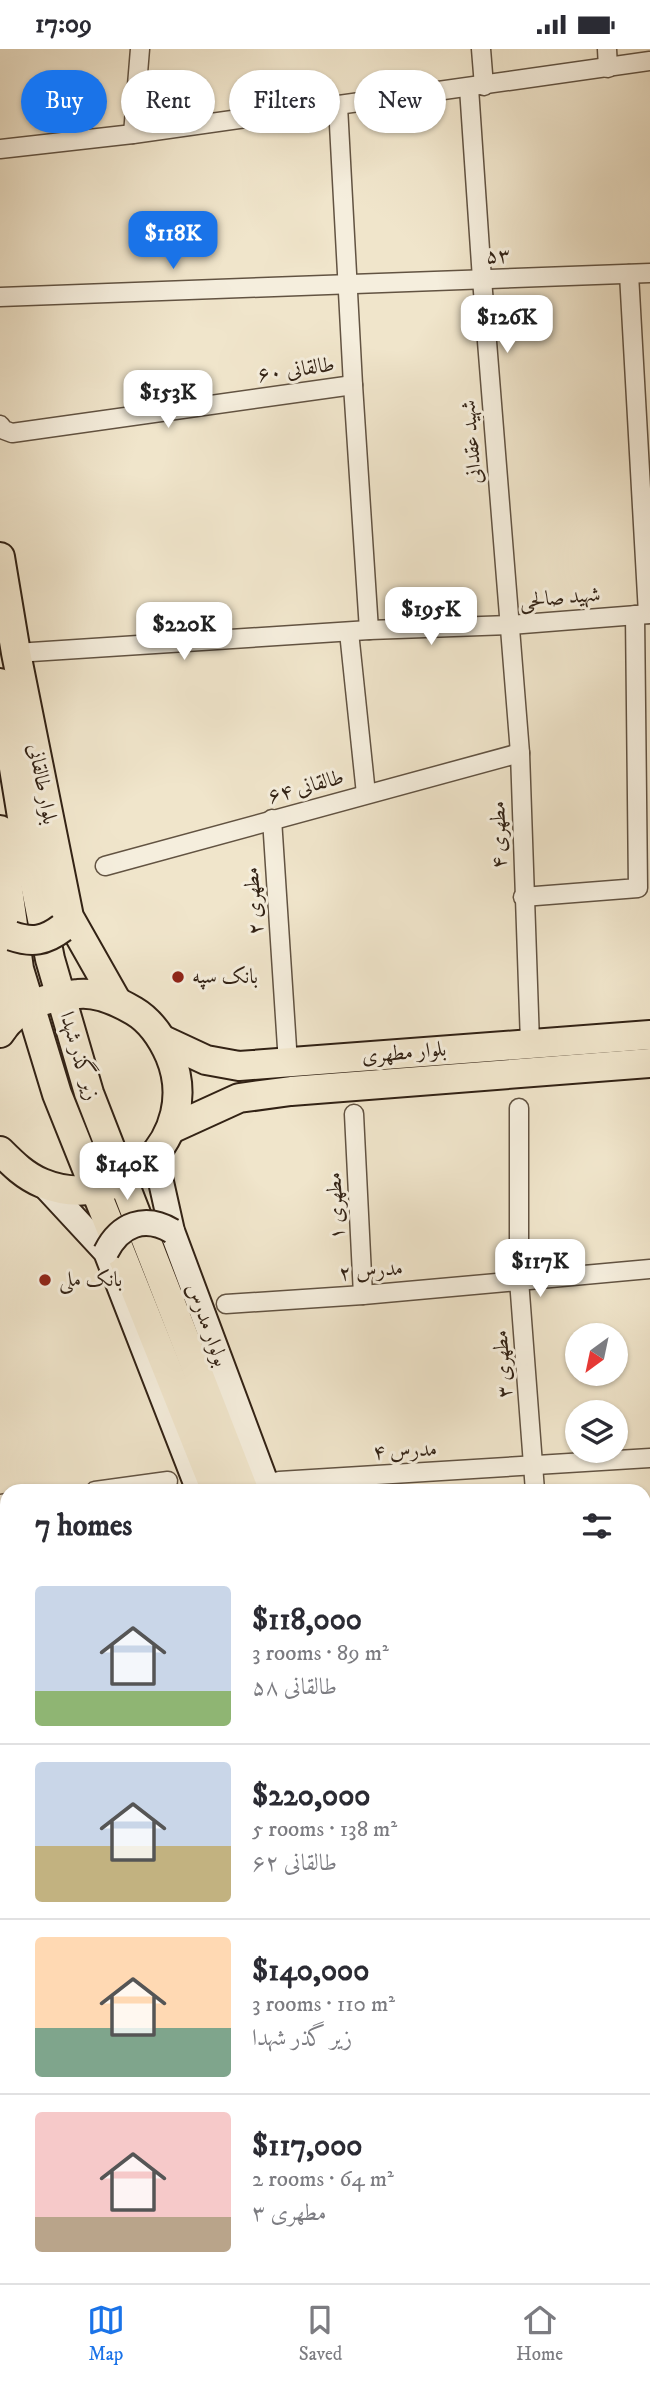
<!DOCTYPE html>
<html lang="en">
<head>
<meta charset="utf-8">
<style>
	body { margin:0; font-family:"IM FELL DW Pica",Amiri,serif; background:#f2f2f3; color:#2b2b33; height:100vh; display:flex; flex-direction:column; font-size:26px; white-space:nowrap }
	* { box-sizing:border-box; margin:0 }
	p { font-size:23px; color:#7c7c81 }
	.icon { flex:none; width:38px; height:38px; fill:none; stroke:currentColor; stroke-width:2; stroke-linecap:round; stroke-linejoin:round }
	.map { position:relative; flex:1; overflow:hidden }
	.panel { position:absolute; left:0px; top:1435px; width:651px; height:800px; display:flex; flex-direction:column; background:#fff; border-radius:21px 21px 0 0; box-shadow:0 2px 5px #0004 }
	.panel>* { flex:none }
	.hud { position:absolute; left:21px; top:21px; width:609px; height:63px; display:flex; gap:14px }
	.needle { width:46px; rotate:213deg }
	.buttons { position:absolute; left:565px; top:1274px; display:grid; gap:14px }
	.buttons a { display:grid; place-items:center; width:63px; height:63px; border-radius:50%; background:#fff; box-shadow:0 2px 5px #0004; font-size:35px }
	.price { position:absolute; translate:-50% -60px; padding:0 16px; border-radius:14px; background:#fff; color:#222; font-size:23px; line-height:46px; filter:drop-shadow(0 2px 4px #0008) }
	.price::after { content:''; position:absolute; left:50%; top:42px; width:21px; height:16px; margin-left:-10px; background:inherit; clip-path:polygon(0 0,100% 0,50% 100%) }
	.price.selected { background:#1a73e8; color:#fff }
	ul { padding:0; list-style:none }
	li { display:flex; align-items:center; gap:21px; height:175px; padding:0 35px }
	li+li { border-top:2px solid #e1e1e2 }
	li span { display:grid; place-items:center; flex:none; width:196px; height:140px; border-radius:7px; color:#555 }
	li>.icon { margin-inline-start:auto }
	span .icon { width:84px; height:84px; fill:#fffc; stroke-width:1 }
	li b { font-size:30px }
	h2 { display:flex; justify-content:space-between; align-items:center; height:84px; padding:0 35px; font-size:30px }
	.pill { padding:0 24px; border-radius:32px; background:#fff; box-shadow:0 2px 5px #0004; font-size:24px; line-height:63px }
	.pill.selected { background:#1a73e8; color:#fff }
	.status { display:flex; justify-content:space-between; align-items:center; height:49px; padding:0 35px; background:#fff; direction:ltr }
	.status svg { height:19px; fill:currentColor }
	.tab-bar { display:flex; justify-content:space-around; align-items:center; height:98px; border-top:2px solid #e1e1e2; background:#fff; font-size:19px; color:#7c7c81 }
	.tab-bar a { display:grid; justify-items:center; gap:4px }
	.tab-bar .selected { color:#1a73e8 }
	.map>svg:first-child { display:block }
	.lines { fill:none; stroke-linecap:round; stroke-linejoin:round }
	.street-casing { stroke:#625342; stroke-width:21 }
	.secondary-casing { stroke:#322215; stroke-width:28 }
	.primary-casing { stroke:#322215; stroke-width:32 }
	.street { stroke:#f5eedd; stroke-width:18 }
	.secondary { stroke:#f5eedd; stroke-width:24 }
	.primary { stroke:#f0e5cb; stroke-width:28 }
	.secondary-bridge-casing { stroke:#322215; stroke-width:28; stroke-linecap:butt }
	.primary-bridge-casing { stroke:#322215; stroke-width:32; stroke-linecap:butt }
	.secondary-bridge { stroke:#f5eedd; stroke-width:24 }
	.primary-bridge { stroke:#f0e5cb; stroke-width:28 }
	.poi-dot { fill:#8f2418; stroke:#f5eedd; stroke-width:2.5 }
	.labels { text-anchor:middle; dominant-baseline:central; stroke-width:6; stroke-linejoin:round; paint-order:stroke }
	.street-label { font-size:21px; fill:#322215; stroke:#f5eedd }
	.poi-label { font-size:21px; fill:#322215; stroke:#f5eedd; text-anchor:start }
</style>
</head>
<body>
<div class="status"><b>17:09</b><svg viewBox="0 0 49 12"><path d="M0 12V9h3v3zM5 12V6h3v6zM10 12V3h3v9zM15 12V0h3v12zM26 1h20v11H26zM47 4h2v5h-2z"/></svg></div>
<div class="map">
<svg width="650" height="2234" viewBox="0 0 650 2234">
	<rect width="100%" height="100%" fill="#f0e5cb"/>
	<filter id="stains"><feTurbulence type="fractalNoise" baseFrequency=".00286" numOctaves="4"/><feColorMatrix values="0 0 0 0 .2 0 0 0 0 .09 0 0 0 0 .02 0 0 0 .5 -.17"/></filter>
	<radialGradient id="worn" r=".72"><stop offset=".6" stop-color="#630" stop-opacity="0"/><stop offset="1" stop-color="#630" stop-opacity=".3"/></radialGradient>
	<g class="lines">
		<defs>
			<g id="street">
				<path d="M 481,0 L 484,37"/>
				<path d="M 607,0 L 608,19"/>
				<path d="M 469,39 L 482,230 L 520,704 L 530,994"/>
				<path d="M 338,57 L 353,336 L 369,581"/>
				<path d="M 133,85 L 140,0"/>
				<path d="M 0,100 L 133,85 L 650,12"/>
				<path d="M 629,225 L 648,565"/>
				<path d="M 0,248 L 650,224"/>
				<path d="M 0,376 L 4,381 L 12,384 L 353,336"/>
				<path d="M 349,583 L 366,745"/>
				<path d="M 16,604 L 369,581 L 510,576 L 650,565"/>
				<path d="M 272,770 L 288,1014"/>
				<path d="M 105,817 L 520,704"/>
				<path d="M 523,848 L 638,839 L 635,566"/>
				<path d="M 519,1059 L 519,1231 L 535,1442"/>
				<path d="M 354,1065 L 363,1246"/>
				<path d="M 226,1255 L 363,1246 L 650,1220"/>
				<path d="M 279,1432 L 650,1409"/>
				<path d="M 95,1442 L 168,1432"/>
				<path d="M 0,1455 L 7,1454"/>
				<path d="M 644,1541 L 650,1541"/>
				<path d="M 0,1547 L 7,1564"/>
				<path d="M 0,1738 L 7,1739"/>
				<path d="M 0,1810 L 7,1777"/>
				<path d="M 644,1889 L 650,1889"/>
				<path d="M 0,1899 L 7,1899"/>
				<path d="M 644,2056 L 650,2055"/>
				<path d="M 644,2171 L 650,2169"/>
				<path d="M 86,2234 L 86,2228"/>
			</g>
			<g id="secondary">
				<path d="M 155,1106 L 172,1182 L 269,1442"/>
				<path d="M 43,1135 L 106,1203 L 199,1442"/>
				<path d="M 518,2228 L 518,2234"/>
				<path d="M 552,2228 L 556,2234"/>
			</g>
			<g id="primary">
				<path d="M 0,508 L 16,604 L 69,868 L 116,951"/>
				<path d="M 0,634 L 24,780 L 50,910 L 89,1044 L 244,1442"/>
				<path d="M 0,781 L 19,920 L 57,1045 L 216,1442"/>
				<path d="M 2,893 L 3,979"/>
				<path d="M 0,984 C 17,957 49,947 78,945 C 98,943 117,952 134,962 C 151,972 162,989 170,1007 C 203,1086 121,1167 42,1134 C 25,1127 13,1115 0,1102"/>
				<path d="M 163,991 L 206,1011 L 239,1017 L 650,986"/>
				<path d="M 171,1080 L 239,1049 L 291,1042 L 650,1014"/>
			</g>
		</defs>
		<use href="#street" class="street-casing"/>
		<use href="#secondary" class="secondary-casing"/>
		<use href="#primary" class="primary-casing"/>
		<use href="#street" class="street"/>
		<use href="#secondary" class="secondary"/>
		<use href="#primary" class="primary"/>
		<defs>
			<path id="secondary-bridge" d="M 106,1203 C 120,1175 145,1166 172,1182"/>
			<path id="primary-bridge" d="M 12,887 C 32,894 45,892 62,879"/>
		</defs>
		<use href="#secondary-bridge" class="secondary-bridge-casing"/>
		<use href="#primary-bridge" class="primary-bridge-casing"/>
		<use href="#secondary-bridge" class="secondary-bridge"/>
		<use href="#primary-bridge" class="primary-bridge"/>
	</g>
	<g class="poi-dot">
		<circle cx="178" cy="928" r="7"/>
		<circle cx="45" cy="1231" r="7"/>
	</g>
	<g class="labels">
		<g class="street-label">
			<text transform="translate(498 207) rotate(-2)">۵۳</text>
			<text transform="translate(296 321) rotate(-8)">طالقانی ۶۰</text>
			<text transform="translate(472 393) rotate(-95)">شهید عقدانی</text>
			<text transform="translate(560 549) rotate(-5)">شهید صالحی</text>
			<text transform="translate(42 735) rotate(79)">بلوار طالقانی</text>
			<text transform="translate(306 738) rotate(-15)">طالقانی ۶۴</text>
			<text transform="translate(499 786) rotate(-91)">مطهری ۴</text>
			<text transform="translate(254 852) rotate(-94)">مطهری ۲</text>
			<text transform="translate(404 1004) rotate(-5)">بلوار مطهری</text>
			<text transform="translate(79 1007) rotate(73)">زیر گذر شهدا</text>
			<text transform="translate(336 1157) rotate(-93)">مطهری ۱</text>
			<text transform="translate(371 1222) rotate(-5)">مدرس ۲</text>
			<text transform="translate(207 1276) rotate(70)">بولوار مدرس</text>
			<text transform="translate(503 1315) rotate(-94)">مطهری ۳</text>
			<text transform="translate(405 1402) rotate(-3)">مدرس ۴</text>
		</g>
		<g class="poi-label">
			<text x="192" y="928">بانک سپه</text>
			<text x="59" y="1231">بانک ملی</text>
		</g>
	</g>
	<rect width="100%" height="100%" filter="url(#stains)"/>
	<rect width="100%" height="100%" fill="url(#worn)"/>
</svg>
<div class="buttons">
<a><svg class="needle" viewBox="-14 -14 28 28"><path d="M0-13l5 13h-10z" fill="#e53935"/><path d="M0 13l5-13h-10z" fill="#7c7c81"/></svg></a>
<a><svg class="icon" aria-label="layers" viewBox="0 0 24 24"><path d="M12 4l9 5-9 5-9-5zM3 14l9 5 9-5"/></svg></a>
</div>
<b class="price selected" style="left:173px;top:222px">$118K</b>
<b class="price" style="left:507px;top:306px">$126K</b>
<b class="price" style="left:168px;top:381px">$153K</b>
<b class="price" style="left:431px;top:598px">$195K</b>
<b class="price" style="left:184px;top:613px">$220K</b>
<b class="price" style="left:127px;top:1153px">$140K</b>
<b class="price" style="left:540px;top:1250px">$117K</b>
<div class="hud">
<a class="pill selected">Buy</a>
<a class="pill">Rent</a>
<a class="pill">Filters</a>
<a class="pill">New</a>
</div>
<section class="panel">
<h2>7 homes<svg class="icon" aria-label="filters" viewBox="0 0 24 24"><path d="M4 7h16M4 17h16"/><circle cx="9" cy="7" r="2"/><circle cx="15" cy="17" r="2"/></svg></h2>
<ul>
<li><span style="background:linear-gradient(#c9d6e8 75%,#8fb573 0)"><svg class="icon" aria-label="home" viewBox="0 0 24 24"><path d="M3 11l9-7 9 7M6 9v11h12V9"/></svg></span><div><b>$118,000</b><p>3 rooms · 89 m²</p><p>طالقانی ۵۸</p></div></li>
<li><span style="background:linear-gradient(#c9d6e8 60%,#c2b280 0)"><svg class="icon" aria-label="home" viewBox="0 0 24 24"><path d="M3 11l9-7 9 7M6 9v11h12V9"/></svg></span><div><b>$220,000</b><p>5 rooms · 138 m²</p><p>طالقانی ۶۲</p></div></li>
<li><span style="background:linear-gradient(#ffd9b3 65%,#7fa58c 0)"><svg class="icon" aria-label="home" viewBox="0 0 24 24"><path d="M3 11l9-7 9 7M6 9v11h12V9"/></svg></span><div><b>$140,000</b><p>3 rooms · 110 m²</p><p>زیر گذر شهدا</p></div></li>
<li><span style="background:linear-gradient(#f6c9c9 75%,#b9a48a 0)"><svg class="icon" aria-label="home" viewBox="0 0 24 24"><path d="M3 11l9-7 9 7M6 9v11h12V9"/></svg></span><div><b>$117,000</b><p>2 rooms · 64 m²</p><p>مطهری ۳</p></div></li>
</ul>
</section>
</div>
<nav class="tab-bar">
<a class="selected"><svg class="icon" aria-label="map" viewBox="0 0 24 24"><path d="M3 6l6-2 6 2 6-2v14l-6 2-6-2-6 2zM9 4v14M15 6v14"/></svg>Map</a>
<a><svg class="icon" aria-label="saved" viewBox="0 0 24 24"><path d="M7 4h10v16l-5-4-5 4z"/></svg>Saved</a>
<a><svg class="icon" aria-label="home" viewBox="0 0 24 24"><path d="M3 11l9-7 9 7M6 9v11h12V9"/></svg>Home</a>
</nav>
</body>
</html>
